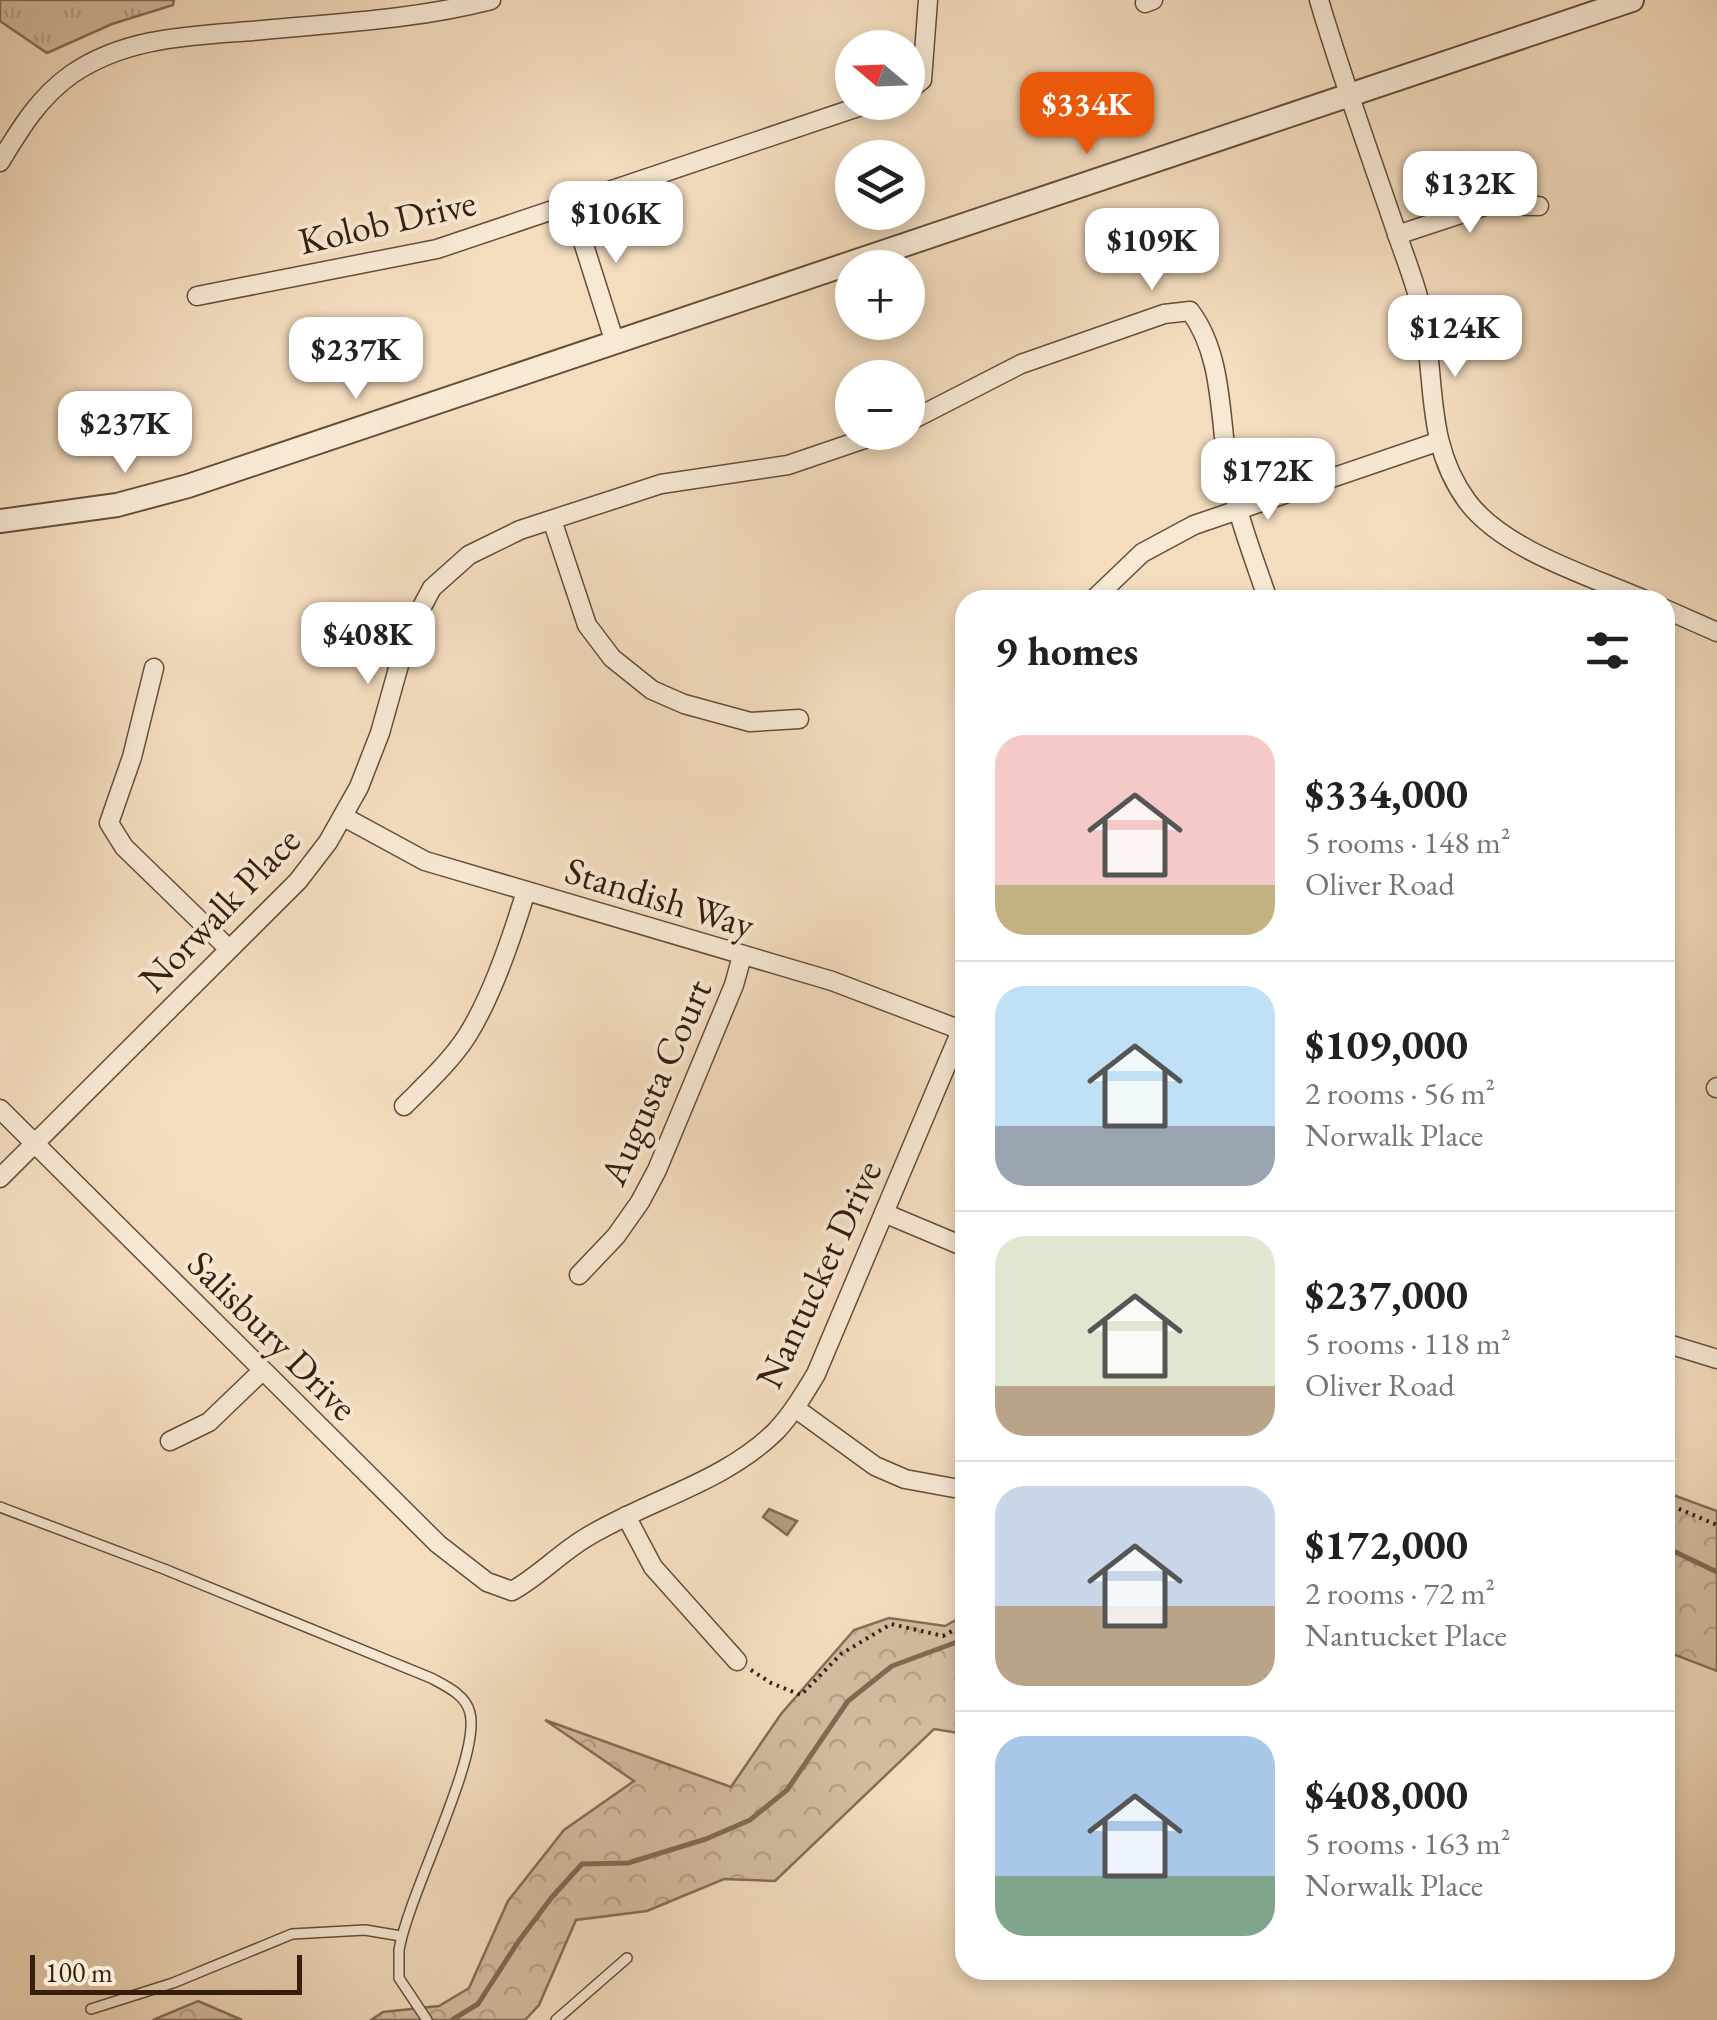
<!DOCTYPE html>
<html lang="en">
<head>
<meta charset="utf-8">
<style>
	body { margin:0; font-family:"EB Garamond",serif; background:#f2f2f2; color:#202124; height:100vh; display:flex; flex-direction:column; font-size:38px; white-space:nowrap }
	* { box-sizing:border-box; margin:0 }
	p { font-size:32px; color:#757577 }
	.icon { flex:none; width:55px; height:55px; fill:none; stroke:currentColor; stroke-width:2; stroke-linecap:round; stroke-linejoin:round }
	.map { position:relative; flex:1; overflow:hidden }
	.drawer { position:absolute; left:955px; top:590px; width:720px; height:1390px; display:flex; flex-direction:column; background:#fff; border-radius:30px; box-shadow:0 5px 15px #0003 }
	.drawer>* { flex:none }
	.needle { width:65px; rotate:289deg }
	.fabs { position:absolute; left:835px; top:30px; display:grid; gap:20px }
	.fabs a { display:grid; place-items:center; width:90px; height:90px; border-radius:50%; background:#fff; box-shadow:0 5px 15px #0003; font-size:50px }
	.scale { position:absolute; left:30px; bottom:25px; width:272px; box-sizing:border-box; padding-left:10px; border:5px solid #351e0c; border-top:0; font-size:28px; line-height:35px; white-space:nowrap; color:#351e0c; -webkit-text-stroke:8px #f8e9d5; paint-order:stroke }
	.price { position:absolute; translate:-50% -85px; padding:0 22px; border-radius:20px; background:#fff; color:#222; font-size:32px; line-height:65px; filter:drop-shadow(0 2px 5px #0008) }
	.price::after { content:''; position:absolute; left:50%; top:60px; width:30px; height:22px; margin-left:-15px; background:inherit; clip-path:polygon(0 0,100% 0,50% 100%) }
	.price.selected { background:#ea580c; color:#fff }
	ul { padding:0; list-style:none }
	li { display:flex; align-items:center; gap:30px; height:250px; padding:0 40px }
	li+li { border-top:2px solid #e0e0e0 }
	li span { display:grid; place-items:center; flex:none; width:280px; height:200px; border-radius:30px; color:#555 }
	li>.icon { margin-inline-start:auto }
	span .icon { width:120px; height:120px; fill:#fffc; stroke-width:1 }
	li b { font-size:42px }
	h2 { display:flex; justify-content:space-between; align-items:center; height:120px; padding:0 40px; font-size:42px }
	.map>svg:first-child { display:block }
	.forest { fill:url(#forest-crowns); stroke:#846e56; stroke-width:2.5 }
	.park { fill:url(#park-tufts); stroke:#846e56; stroke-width:2.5 }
	.water { fill:url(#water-waves); stroke:#816a53; stroke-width:2.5 }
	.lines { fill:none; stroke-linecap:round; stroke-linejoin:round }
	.stream { stroke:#816a53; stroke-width:5 }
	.service-casing { stroke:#654e39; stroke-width:12 }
	.minor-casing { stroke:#654e39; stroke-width:21 }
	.tertiary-casing { stroke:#654e39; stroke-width:26 }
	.path { stroke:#351e0c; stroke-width:4; stroke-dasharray:2.5 5; stroke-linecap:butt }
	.service { stroke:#f8e9d5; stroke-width:9 }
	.minor { stroke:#f8e9d5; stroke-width:18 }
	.tertiary { stroke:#f8e9d5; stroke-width:22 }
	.labels { text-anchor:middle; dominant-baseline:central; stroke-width:8; stroke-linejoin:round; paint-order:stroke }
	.street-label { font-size:38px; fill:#351e0c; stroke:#f8e9d5 }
</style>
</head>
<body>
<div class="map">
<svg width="1717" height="2020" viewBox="0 0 1717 2020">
	<defs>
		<pattern id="forest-crowns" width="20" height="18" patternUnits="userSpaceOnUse" patternTransform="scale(2.5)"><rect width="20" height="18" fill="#d4bda1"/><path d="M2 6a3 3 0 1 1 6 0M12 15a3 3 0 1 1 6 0" fill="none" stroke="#b7a289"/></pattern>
		<pattern id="park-tufts" width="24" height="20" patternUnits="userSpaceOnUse" patternTransform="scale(2.5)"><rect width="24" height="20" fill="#d4bda1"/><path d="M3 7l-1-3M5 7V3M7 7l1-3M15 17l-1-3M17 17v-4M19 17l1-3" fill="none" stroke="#b7a289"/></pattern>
		<pattern id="water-waves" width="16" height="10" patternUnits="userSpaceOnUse" patternTransform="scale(2.5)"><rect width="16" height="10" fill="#b39c82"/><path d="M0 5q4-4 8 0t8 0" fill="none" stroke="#927f69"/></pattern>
	</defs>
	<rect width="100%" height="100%" fill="#f4ddbf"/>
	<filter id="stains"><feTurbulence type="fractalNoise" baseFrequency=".002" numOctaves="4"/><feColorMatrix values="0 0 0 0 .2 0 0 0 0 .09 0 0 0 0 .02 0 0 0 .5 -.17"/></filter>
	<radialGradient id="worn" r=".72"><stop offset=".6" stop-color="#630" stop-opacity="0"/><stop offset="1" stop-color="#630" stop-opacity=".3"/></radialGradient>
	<g class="forest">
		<path d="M 1665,1492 L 1717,1511 L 1717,1671 L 1665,1651 Z"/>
		<path d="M 965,1615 L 965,1734 L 934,1729 L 775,1881 L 724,1879 L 647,1911 L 576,1920 L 539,2005 L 525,2020 L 371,2020 L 383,2012 L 439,2006 L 469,1988 L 508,1901 L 564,1830 L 634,1781 L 545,1720 L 731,1787 L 781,1714 L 854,1630 L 889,1618 L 945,1626 Z"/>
		<path d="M 198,2001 L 242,2020 L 153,2020 Z"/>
	</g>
	<path class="park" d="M 0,0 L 174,0 L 173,5 L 112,24 L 47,53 L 0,21 Z"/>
	<path class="water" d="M 769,1509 L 797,1521 L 787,1535 L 763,1517 Z"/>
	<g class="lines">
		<g class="stream">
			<path d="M 1665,1547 L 1717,1572"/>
			<path d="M 452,2020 L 478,2004 L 518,1942 L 552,1897 L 582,1864 L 628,1863 L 706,1839 L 750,1820 L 787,1790 L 848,1701 L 892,1666 L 965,1639"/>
		</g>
		<defs>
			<g id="service">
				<path d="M 0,1507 L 164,1569 L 431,1678 C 446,1686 466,1695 470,1713 C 481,1757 408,1895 399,1950 L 399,1978 L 427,2020"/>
				<path d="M 91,2009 L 173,1983 L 292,1934 L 365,1930 L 401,1936"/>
				<path d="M 556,2020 L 627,1958"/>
			</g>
			<g id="minor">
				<path d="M 1319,0 C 1342,78 1370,154 1396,231 C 1404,255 1414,279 1420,304 C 1438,374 1422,439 1467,501 C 1503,550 1590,576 1645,600"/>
				<path d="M 1145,3 L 1153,0"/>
				<path d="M 908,91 L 922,80 L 928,0"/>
				<path d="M 0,162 C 20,129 39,97 72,74 C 129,35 197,36 263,30 C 339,23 418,19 491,0"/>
				<path d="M 571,204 L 615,343"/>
				<path d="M 1397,235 L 1488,205 L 1539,206"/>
				<path d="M 197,296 L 437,249 L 873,102"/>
				<path d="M 908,422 L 1021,364 L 1164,314 L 1190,311 C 1224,356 1219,420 1229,474 C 1238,517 1254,559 1268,600"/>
				<path d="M 552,520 L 587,625 L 612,658 L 652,690 L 684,704 L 750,722 L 799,719"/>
				<path d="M 1093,600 L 1142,553 L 1194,525 L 1437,442"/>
				<path d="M 1665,609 L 1717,632"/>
				<path d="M 154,668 L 132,757 L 109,823 L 124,847 L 228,948"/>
				<path d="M 344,817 L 425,861 L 832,981 L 961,1030"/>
				<path d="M 1716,1088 L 1717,1087"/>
				<path d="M 404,1106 C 426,1084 450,1062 467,1036 C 491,998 513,934 526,891"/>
				<path d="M 0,1109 L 438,1544 L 487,1582 L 512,1591 C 539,1576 560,1553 587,1537 C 648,1500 725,1482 776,1431 C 792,1414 804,1394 816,1374 L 965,1021"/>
				<path d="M 0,1178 L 298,881 L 328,842 L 359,787 L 380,733 L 408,633 L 432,588 L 469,555 L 520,530 L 661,484 L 788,465 L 885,432"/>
				<path d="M 884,1213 L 965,1247"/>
				<path d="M 579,1275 L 616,1236 L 640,1202 L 657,1170 L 734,985 L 742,956"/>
				<path d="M 1665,1343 L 1717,1359"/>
				<path d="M 795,1408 L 875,1466 L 905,1479 L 954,1488"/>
				<path d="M 170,1441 L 209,1422 L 262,1371"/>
				<path d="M 626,1516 L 653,1567 L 737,1661"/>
			</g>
			<path id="tertiary" d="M 0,521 L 117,505 L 188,486 L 1632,0"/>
		</defs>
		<use href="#service" class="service-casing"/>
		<use href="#minor" class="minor-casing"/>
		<use href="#tertiary" class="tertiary-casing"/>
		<g class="path">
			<path d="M 1665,1503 L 1717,1525"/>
			<path d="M 751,1670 L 771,1683 L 801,1695 L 841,1654 L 891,1624 L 943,1636 L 965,1624"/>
		</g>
		<use href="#service" class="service"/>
		<use href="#minor" class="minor"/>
		<use href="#tertiary" class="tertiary"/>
	</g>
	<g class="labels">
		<g class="street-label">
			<text transform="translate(387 221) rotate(-13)">Kolob Drive</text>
			<text transform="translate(660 897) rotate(17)">Standish Way</text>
			<text transform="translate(219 909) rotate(-46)">Norwalk Place</text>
			<text transform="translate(655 1082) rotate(-66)">Augusta Court</text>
			<text transform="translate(818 1274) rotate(-65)">Nantucket Drive</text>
			<text transform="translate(273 1335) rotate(45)">Salisbury Drive</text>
		</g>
	</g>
	<rect width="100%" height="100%" filter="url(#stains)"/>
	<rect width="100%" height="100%" fill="url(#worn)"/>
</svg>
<div class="fabs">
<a><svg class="needle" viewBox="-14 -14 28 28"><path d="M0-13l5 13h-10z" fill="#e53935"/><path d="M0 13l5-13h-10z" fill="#757577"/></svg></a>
<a><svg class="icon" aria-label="layers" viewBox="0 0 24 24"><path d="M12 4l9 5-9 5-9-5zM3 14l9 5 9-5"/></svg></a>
<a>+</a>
<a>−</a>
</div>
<div class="scale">100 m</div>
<b class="price selected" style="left:1087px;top:157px">$334K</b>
<b class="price" style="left:1470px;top:236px">$132K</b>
<b class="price" style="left:616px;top:266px">$106K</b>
<b class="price" style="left:1152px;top:293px">$109K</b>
<b class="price" style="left:1455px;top:380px">$124K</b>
<b class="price" style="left:356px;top:402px">$237K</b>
<b class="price" style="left:125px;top:476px">$237K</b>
<b class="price" style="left:1268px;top:523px">$172K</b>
<b class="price" style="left:368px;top:687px">$408K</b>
<section class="drawer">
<h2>9 homes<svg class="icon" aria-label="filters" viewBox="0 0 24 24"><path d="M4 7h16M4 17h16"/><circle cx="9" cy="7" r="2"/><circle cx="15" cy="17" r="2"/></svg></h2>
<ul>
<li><span style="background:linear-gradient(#f6c9c9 75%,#c2b280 0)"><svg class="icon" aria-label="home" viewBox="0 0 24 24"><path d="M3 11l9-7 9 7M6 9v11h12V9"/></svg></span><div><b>$334,000</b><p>5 rooms · 148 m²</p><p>Oliver Road</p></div></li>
<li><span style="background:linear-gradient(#bfe0f5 70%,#9aa5b1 0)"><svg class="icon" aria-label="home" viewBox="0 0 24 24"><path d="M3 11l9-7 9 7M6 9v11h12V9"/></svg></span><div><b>$109,000</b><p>2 rooms · 56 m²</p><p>Norwalk Place</p></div></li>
<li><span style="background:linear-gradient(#dfe7d0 75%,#b9a48a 0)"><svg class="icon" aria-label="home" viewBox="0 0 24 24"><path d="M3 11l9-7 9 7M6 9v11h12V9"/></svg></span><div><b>$237,000</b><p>5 rooms · 118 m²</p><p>Oliver Road</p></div></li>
<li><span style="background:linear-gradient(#c9d6e8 60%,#b9a48a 0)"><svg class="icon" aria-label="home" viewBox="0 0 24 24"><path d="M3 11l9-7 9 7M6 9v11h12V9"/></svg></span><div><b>$172,000</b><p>2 rooms · 72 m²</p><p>Nantucket Place</p></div></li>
<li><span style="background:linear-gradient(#a9c7e8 70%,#7fa58c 0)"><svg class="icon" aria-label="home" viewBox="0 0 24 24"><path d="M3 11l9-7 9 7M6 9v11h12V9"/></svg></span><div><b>$408,000</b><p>5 rooms · 163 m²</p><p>Norwalk Place</p></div></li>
</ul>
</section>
</div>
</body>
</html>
